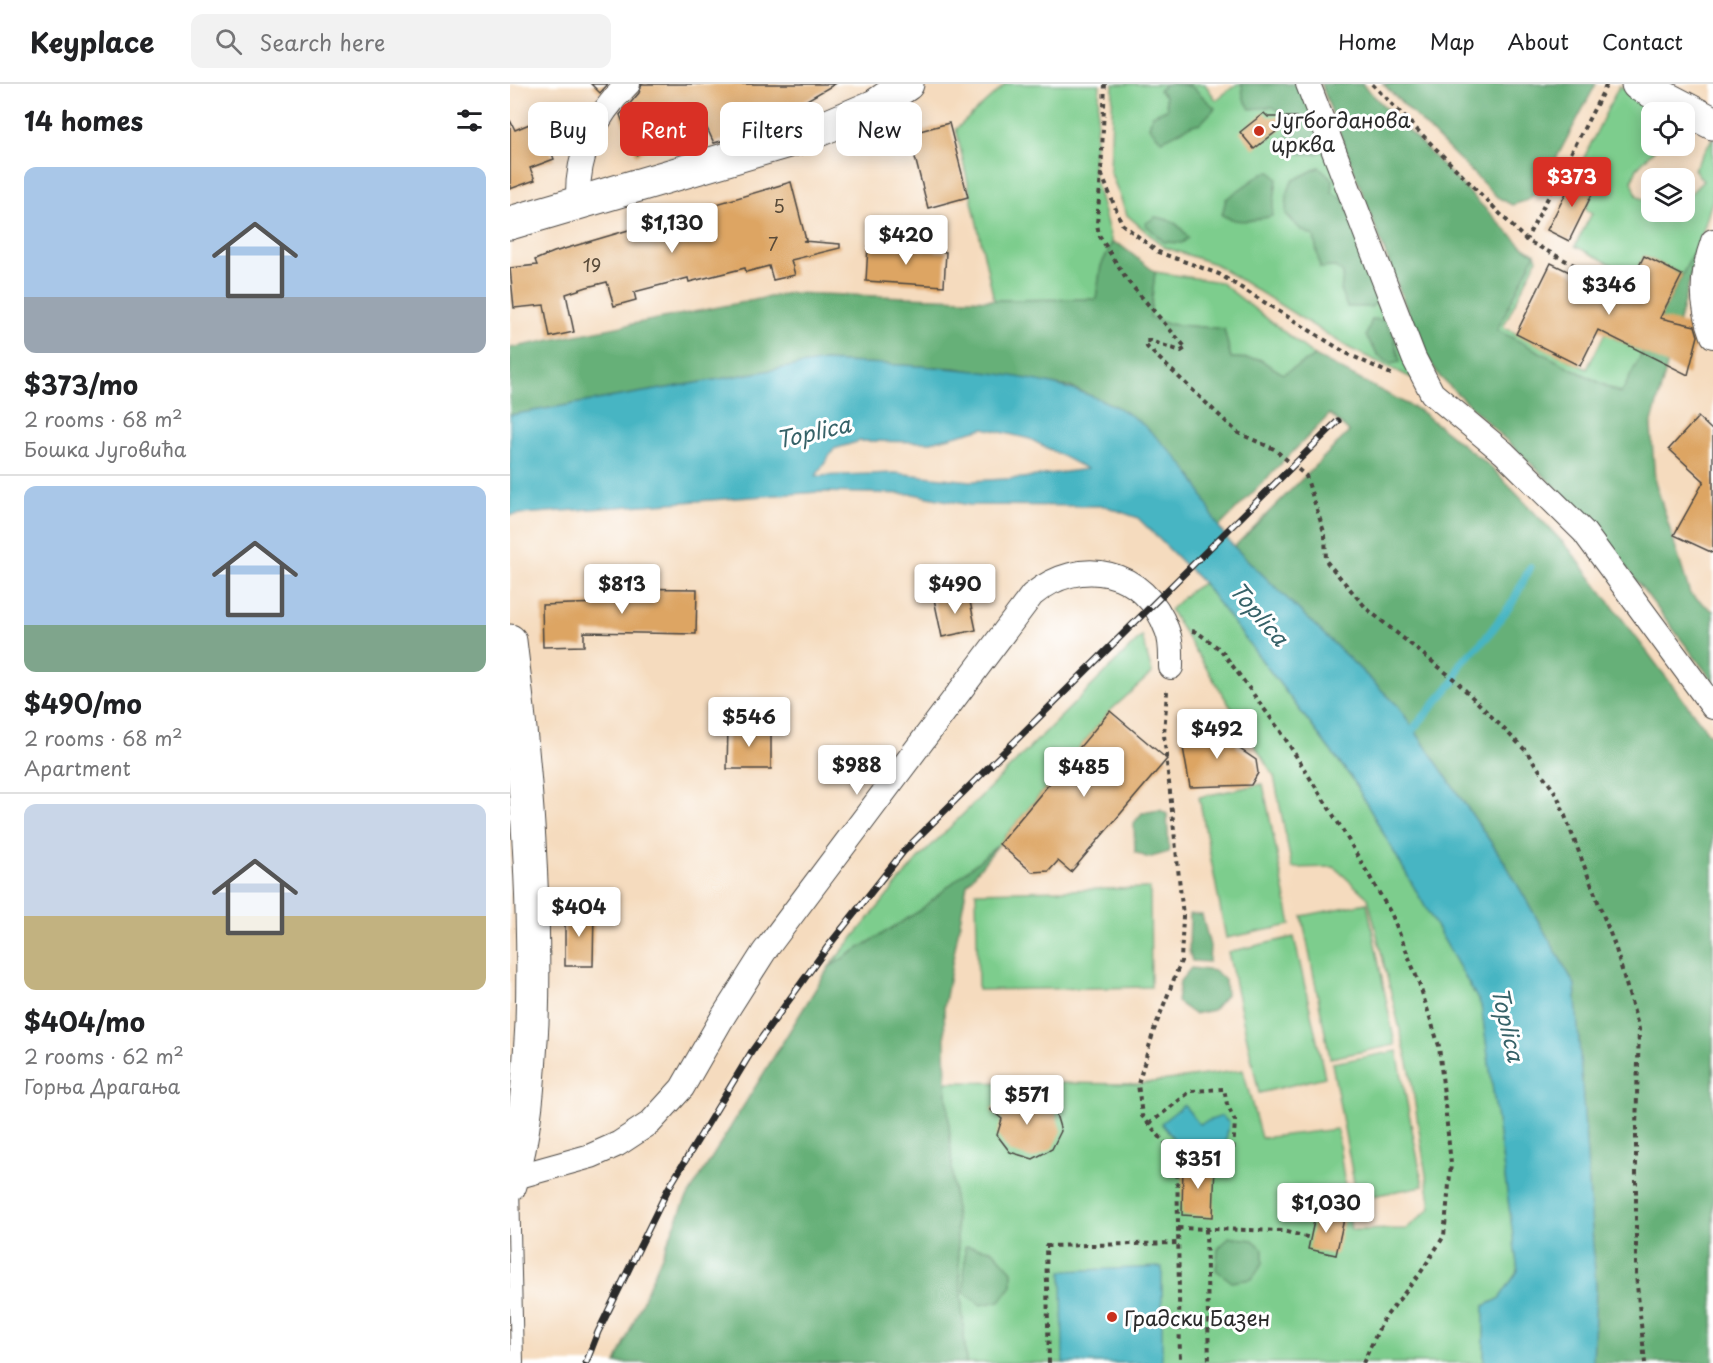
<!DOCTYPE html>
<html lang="en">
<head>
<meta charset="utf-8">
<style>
	body { margin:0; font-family:"Playpen Sans",sans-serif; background:#f2f2f2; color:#202124; height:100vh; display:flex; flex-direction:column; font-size:22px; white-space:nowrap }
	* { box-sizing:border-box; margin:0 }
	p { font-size:20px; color:#757577 }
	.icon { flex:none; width:33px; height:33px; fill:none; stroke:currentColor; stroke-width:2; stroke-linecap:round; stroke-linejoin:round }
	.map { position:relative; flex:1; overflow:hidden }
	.panel { display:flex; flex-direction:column; background:#fff; width:510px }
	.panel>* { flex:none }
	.guide { position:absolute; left:18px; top:18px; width:570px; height:54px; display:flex; gap:12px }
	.buttons { position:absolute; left:1131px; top:18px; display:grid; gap:12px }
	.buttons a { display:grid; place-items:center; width:54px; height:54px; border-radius:12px; background:#fff; box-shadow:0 3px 15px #0003; font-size:30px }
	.price { position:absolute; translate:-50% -51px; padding:0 14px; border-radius:6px; background:#fff; color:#222; font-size:20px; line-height:39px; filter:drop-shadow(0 2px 3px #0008) }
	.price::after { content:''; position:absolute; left:50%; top:36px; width:18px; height:14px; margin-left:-9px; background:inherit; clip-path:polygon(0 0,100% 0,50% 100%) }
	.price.current { background:#d93025; color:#fff }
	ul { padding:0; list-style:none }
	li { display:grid; align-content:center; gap:12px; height:318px; padding:0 24px }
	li+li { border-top:2px solid #e0e0e0 }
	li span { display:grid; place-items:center; height:186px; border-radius:12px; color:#555 }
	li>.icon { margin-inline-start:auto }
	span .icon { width:108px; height:108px; fill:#fffc; stroke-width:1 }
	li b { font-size:26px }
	h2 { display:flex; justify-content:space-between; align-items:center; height:72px; padding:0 24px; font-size:26px }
	.tag { padding:0 21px; border-radius:12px; background:#fff; box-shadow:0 3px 15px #0003; font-size:21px; line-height:54px }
	.tag.current { background:#d93025; color:#fff }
	header { display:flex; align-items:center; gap:36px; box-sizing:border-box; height:84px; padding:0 30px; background:#fff; border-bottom:2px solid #e0e0e0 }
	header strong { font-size:28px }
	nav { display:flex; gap:33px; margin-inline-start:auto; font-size:21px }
	.search { width:420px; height:54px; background:#f2f2f2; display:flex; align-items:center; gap:15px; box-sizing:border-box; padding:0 21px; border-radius:12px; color:#757577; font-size:22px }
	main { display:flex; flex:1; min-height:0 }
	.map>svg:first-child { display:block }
	.green { fill:#7dcd8d; stroke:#547c5c; stroke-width:1.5 }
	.forest { fill:#66b078; stroke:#486e52; stroke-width:1.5 }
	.water { fill:#47b5c3; stroke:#397077; stroke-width:1.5; fill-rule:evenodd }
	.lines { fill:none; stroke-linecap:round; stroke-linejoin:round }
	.stream { stroke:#47b5c3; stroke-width:8 }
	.building { fill:#dda564 }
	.lane-casing { stroke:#494541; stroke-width:14 }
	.street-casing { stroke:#494541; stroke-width:26 }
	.secondary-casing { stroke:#494541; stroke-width:35 }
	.primary-casing { stroke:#494541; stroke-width:35 }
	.path { stroke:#494541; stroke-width:4; stroke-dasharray:4.5 4.5; stroke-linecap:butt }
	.lane { stroke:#fff; stroke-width:12 }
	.street { stroke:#fff; stroke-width:24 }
	.secondary { stroke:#fff; stroke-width:33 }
	.primary { stroke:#fff; stroke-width:33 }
	.rail-casing { stroke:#2b2b2b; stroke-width:7 }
	.rail { stroke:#fff; stroke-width:4.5; stroke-dasharray:14; stroke-linecap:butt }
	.poi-dot { fill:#c8321e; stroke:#fff; stroke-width:2 }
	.labels { text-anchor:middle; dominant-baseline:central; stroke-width:6; stroke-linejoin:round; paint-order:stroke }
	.number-label { font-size:18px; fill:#584a39 }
	.poi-label { font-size:21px; fill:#2b2b2b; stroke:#fff; text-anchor:start }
	.water-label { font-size:22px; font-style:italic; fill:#366268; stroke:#fff }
</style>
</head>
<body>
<header>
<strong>Keyplace</strong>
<div class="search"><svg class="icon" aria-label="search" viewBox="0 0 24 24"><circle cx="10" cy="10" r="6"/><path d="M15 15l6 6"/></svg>Search here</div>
<nav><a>Home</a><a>Map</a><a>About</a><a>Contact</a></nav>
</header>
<main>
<section class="panel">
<h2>14 homes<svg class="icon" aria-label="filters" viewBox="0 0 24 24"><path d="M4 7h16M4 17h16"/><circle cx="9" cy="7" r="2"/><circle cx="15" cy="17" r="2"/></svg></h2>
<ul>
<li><span style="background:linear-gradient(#a9c7e8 70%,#9aa5b1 0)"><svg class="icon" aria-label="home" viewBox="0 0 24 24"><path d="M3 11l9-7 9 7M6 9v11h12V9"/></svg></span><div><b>$373/mo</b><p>2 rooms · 68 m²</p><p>Бошка Југовића</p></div></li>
<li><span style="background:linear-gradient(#a9c7e8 75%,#7fa58c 0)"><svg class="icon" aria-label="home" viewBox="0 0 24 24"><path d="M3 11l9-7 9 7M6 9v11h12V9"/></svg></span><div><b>$490/mo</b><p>2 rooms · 68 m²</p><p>Apartment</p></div></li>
<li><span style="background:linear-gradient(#c9d6e8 60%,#c2b280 0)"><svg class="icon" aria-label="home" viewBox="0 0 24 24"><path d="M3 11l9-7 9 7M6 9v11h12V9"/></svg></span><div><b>$404/mo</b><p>2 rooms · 62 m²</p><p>Горња Драгања</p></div></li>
</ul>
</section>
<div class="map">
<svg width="1203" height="1279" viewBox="0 0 1203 1279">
	<rect width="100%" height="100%" fill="#fff"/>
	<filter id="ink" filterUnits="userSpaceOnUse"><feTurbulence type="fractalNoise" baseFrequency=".0167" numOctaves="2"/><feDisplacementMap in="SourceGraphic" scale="12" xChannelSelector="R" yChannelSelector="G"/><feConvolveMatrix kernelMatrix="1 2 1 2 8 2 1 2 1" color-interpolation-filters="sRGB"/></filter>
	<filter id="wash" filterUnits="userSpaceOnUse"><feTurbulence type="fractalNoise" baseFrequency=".008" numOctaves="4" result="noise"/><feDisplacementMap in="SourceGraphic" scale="24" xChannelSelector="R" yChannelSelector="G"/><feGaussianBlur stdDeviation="1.35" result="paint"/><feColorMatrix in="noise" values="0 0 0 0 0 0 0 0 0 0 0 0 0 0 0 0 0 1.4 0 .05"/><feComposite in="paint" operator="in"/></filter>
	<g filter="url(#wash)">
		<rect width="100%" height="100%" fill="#f5dbbe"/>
		<g class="green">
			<path d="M 496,0 L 590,0 L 583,88 L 602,159 L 591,182 L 586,215 L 484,216 L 446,45 Z"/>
			<path d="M 603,0 L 695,0 L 706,16 L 727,0 L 791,0 L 908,297 L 839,264 L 705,180 L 654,163 L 617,131 L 600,87 Z"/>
			<path d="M 1109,2 L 1146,21 L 1132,48 L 1145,65 L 1127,84 L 1122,97 L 1127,112 L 1141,120 L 1142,128 L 1174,128 L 1175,115 L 1193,97 L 1184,85 L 1203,53 L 1203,114 L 1191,154 L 1172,191 L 1134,172 L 1124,192 L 1065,162 L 1082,129 L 1075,125 L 1087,101 L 1066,90 Z"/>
			<path d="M 1025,170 L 1027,175 L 993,243 L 1077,285 L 1114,211 L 1124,216 L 1104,254 L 1133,268 L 1112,310 L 986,246 Z"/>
			<path d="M 645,188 L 710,198 L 805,272 L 774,291 L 749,275 L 721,274 L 714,245 L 657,240 L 639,233 Z"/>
			<path d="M 693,499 L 843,696 L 971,921 L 1008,1187 L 989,1215 L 974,1222 L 974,1279 L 456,1279 L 436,998 L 628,1000 L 733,986 L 751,1054 L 827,1045 L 841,1146 L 896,1145 L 921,1124 L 900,987 L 858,814 L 824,783 L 782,784 L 764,692 L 660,526 L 680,507 Z"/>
			<path d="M 632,552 L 642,589 L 600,627 L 489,760 L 408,828 L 319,883 L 407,776 Z"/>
			<path d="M 753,700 L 781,841 L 716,854 L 689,713 Z"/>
			<path d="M 640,804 L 641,903 L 468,906 L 466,808 Z"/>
			<path d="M 857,819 L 885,961 L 820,974 L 792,832 Z"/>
			<path d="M 784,853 L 815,993 L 749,1009 L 718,868 Z"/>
			<path d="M 887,967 L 913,1102 L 847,1115 L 822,979 Z"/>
		</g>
		<g class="forest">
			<path d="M 656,0 C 691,0 681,5 705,24 L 691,39 C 675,41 666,52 651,56 L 639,43 L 642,31 L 657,25 L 655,12 L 649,6 Z"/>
			<path d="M 732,0 L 791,0 L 817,64 C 807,73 796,70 784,69 L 776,54 L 783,37 L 763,23 L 740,25 L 733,13 Z"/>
			<path d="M 811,0 L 852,0 L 1011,161 L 1025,170 L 987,246 L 1111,310 L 1191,154 L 1141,342 L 1145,397 L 1180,510 L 1203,527 L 1203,597 L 1080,436 L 930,293 L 911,263 Z"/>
			<path d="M 873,0 L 1086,0 L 1031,103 L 1018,116 L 1002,121 L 987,113 Z"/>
			<path d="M 809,83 L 823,95 L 822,108 L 834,116 L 873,213 L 861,223 L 837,223 L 831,208 L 833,189 L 825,183 L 810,184 L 804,152 L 791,146 L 776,130 L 777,111 L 782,97 Z"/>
			<path d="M 761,88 L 767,95 L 762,132 C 744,136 729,141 712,131 L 716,115 L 753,89 Z"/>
			<path d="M 645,133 C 661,135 670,140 678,154 L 672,159 L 654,158 L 635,140 Z"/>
			<path d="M 602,159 L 610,161 L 645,188 L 640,233 L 657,240 L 714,245 L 721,274 L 749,275 L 773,290 L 805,272 L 910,327 L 982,384 L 1060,466 L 1203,655 L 1203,1279 L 1083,1279 L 1086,1203 L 1065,901 L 995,779 L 888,622 L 724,463 L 839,348 L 820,330 L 707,445 L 682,392 L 636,344 L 605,322 L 560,303 L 445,284 L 314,277 L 0,331 L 0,264 L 280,209 L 484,216 L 586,215 L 591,182 Z"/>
			<path d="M 862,235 L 873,236 L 884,253 L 890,278 L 881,280 L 868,271 L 856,252 Z"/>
			<path d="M 650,726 L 657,730 L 659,768 L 638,774 L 625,768 L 624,739 L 632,729 Z"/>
			<path d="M 489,760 L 457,800 L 434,923 L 436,998 L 456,1279 L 207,1279 L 199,1275 L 193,1279 L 106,1279 L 175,1117 L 319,883 L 408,828 Z"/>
			<path d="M 680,830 L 692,831 L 700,862 L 699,878 L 682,877 L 679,867 Z"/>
			<path d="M 681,884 L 705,887 L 715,896 L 716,911 L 703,926 L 684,930 L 667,918 L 670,897 Z"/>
			<path d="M 719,1153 L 743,1156 L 753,1165 L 753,1179 L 742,1195 L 722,1198 L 706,1186 L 708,1165 Z"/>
			<path d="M 455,1162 L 483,1166 L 502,1187 L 502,1202 L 490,1217 L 471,1221 L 454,1208 Z"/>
		</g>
		<g class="water">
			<path d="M 314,277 C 401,282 574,282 639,346 C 653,360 672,376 682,393 C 699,419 701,438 724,463 L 888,622 L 995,779 L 1065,901 L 1086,1203 L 1083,1279 L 974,1279 L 974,1222 L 989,1215 L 1008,1187 L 971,921 L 843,696 L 693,499 L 628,434 L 595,422 L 459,421 L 403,410 L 308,408 L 0,431 L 0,331 ZM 474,344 L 520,355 L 577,385 L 512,394 L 461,397 L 385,389 L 306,392 L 324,365 L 350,357 L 421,358 Z"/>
			<path d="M 674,1021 L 689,1040 L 712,1032 L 719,1039 L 715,1061 L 672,1065 L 651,1039 Z"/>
			<path d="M 652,1183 L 652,1279 L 553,1279 L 552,1187 Z"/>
		</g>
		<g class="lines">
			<path class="stream" d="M 898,651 L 945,596 L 950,580 L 976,554 L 1002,519 L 1020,484"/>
		</g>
		<g id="blocks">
			<g class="building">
				<path d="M 81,0 L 98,0 L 90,9 Z"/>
				<path d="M 132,0 L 325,0 L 274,29 L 278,38 L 204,59 L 195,40 L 126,71 L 110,31 L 129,9 Z"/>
				<path d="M 754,29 L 758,33 L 785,33 L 744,65 L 730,48 Z"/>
				<path d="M 0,36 L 5,46 L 29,36 L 44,75 L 20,84 L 25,96 L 0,105 Z"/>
				<path d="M 439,39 L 458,113 L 418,124 L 399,50 Z"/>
				<path d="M 1066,90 L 1087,100 L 1059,157 L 1037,146 Z"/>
				<path d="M 281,98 L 296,156 L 293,157 L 330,160 L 330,164 L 281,176 L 285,191 L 263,196 L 259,182 L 236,188 L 235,184 L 179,198 L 178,194 L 124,208 L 126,216 L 104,222 L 97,198 L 77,203 L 56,210 L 64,248 L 40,253 L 34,221 L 4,224 L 0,184 L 27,181 L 25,176 L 44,168 Z"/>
				<path d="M 358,162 L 436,168 L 434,202 L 356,197 Z"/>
				<path d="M 1134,172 L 1172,191 L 1150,234 L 1185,242 L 1188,252 L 1178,291 L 1088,246 L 1070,282 L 1006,250 L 1041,179 L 1113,214 Z"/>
				<path d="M 1188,333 L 1203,347 L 1203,469 L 1164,451 L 1194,397 L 1159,365 Z"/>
				<path d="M 92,504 L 187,505 L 186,550 L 74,548 L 74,562 L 33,563 L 32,521 L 91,519 Z"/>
				<path d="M 458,508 L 466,546 L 432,553 L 424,515 Z"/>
				<path d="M 600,627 L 657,675 L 561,788 L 548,777 L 539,787 L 522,788 L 489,760 Z"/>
				<path d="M 218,643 L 261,644 L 261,685 L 217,685 Z"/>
				<path d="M 723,643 L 727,663 L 746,676 L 748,689 L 741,701 L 680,703 L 671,652 Z"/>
				<path d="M 55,825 L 84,826 L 83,882 L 55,882 Z"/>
				<path d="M 499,1006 L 511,1017 L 527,1012 L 545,1027 L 551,1047 L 542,1065 L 523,1075 L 500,1068 L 487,1051 L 492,1035 L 481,1026 Z"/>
				<path d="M 673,1080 L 705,1081 L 703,1133 L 672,1131 Z"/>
				<path d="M 806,1128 L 834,1135 L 826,1171 L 798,1165 Z"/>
			</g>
		</g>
	</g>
	<g filter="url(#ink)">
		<use href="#blocks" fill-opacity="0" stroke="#494541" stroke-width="1.5"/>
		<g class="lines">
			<defs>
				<path id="lane" d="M 3,1101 L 7,1279"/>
				<g id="street">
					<path d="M 798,0 L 904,274 L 922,309 L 994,369 L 1074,448 L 1203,623"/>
					<path d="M 68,120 C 66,72 83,34 118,0"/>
					<path d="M 1203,157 C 1191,191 1190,218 1203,252"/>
					<path d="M 2,1094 L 81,1072 L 108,1060 L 140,1039 L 172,1004 L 214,931 L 254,868 L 522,511 C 570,471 635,485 657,546 C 662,558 661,570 661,583"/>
				</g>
				<path id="secondary" d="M 0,557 C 16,683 26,811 22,939 C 19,992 16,1050 0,1101"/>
				<g id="primary">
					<path d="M 1128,0 L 1203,39"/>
					<path d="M 0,139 L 292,53 L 365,22 L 397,0"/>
				</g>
			</defs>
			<use href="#lane" class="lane-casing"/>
			<use href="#street" class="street-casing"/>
			<use href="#secondary" class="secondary-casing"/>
			<use href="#primary" class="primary-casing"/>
			<g class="path">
				<path d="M 595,0 L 591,89 L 612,140 L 648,168 L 709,190 L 836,269 L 883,291"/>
				<path d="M 862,0 L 1016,156"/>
				<path d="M 591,89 L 587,140 L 589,151 L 616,195 L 676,264 L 671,267 L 640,257 L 636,257 L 637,263 L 728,349 L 764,365 L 796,392 L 815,451 L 816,477 L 857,525 L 945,596 L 1016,667 L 1047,711 L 1105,862 L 1129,945 L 1126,1044 L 1126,1191 L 1135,1279"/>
				<path d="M 1089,194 L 1016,156 L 1097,0"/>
				<path d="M 682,547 L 687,548 L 711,566 L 771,648 L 832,745 L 882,831 L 909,899 L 929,962 L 941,1080 L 934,1152 L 911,1188 L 873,1236 L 853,1279"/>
				<path d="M 657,607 L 654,651 L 673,832 L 671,877 L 644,946 L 628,1000 L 632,1032 L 667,1073 L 670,1279"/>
				<path d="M 639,1040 L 681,1007 L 714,1005 L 717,1020 L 725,1037 L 723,1068 L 667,1073"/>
				<path d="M 668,1144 L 773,1147 L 801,1154"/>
				<path d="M 696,1145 L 699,1279"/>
				<path d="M 539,1279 L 536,1162 L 668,1159"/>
			</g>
			<use href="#lane" class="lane"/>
			<use href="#street" class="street"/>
			<use href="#secondary" class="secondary"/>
			<use href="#primary" class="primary"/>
			<defs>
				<path id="rail" d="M 76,1279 L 88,1248 L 158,1105 L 242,967 L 316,865 L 393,768 L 828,337"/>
			</defs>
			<use href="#rail" class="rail-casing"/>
			<use href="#rail" class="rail"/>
		</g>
	</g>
	<g class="poi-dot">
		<circle cx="749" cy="47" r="6"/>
		<circle cx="602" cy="1233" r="6"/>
	</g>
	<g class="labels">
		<g class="number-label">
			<text x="269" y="121">5</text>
			<text x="263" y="159">7</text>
			<text x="82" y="180">19</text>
		</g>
		<g class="poi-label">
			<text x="761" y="35">Југбогданова<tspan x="761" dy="24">црква</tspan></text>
			<text x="614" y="1233">Градски Базен</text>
		</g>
		<g class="water-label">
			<text transform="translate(303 347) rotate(-13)">Toplica</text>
			<text transform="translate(750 529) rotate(49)">Toplica</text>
			<text transform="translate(999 940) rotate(77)">Toplica</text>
		</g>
	</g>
</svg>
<div class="buttons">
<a><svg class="icon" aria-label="locate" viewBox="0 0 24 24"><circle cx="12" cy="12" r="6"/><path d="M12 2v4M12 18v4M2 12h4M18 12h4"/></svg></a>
<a><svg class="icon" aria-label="layers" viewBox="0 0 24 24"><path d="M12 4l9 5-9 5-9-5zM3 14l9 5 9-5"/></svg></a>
</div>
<b class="price current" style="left:1062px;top:124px">$373</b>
<b class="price" style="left:162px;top:170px">$1,130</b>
<b class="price" style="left:396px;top:182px">$420</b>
<b class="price" style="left:1099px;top:232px">$346</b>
<b class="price" style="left:112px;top:531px">$813</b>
<b class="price" style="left:445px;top:531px">$490</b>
<b class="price" style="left:239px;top:664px">$546</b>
<b class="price" style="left:707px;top:676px">$492</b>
<b class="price" style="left:347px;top:712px">$988</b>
<b class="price" style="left:574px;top:714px">$485</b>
<b class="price" style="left:69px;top:854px">$404</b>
<b class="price" style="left:517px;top:1042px">$571</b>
<b class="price" style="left:688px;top:1106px">$351</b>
<b class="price" style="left:816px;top:1150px">$1,030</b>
<div class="guide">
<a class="tag">Buy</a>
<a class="tag current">Rent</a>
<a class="tag">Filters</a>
<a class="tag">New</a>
</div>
</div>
</main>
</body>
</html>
